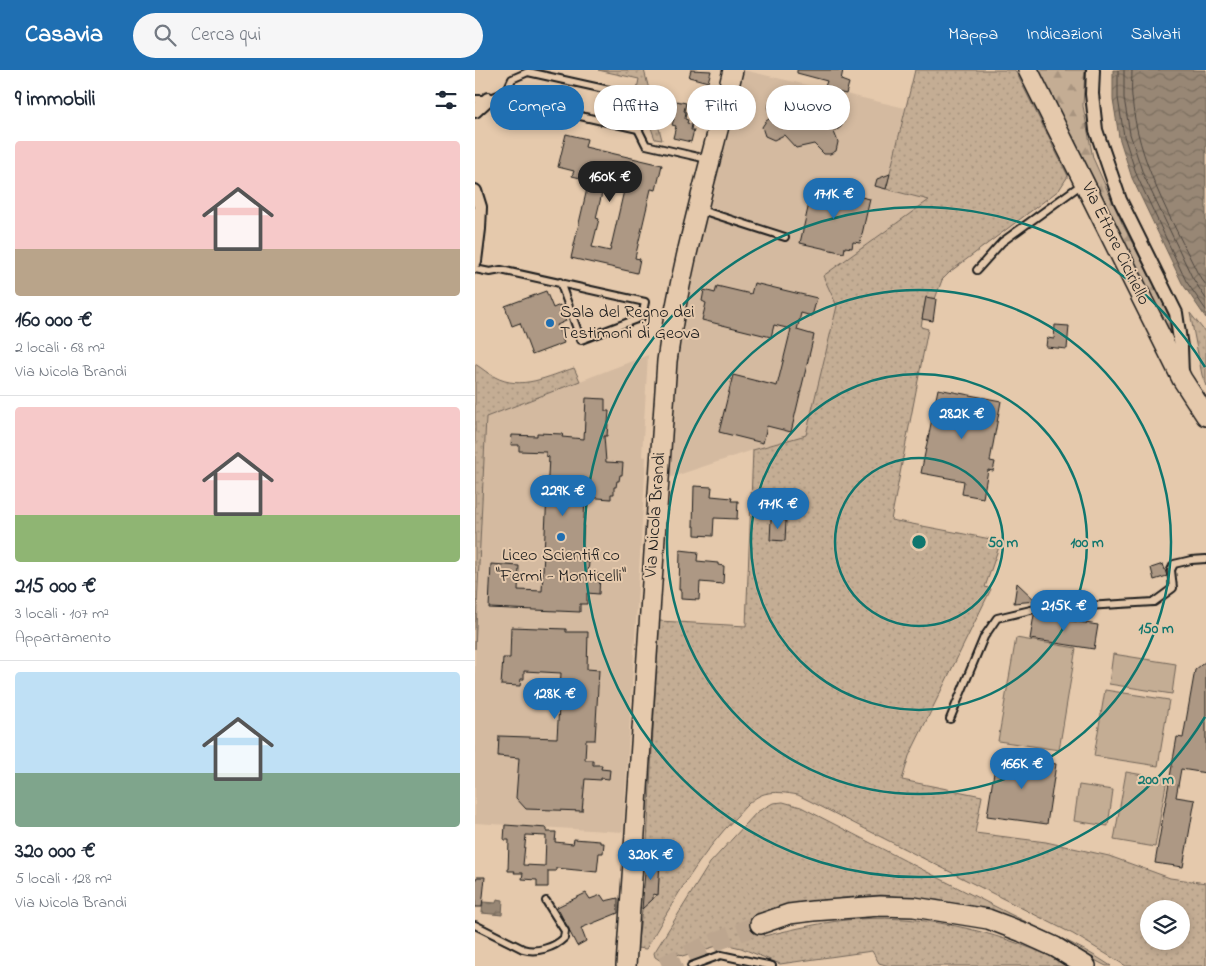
<!DOCTYPE html>
<html lang="it">
<head>
<meta charset="utf-8">
<style>
	body { margin:0; font-family:"Indie Flower",sans-serif; background:#f6f6f7; color:#1f2937; height:100vh; display:flex; flex-direction:column; font-size:19px; white-space:nowrap }
	* { box-sizing:border-box; margin:0 }
	p { font-size:16px; color:#747a83 }
	.icon { flex:none; width:28px; height:28px; fill:none; stroke:currentColor; stroke-width:2; stroke-linecap:round; stroke-linejoin:round }
	.map { position:relative; flex:1; overflow:hidden }
	.drawer { display:flex; flex-direction:column; background:#fff; width:475px }
	.drawer>* { flex:none }
	.hud { position:absolute; left:15px; top:15px; width:475px; height:45px; display:flex; gap:10px }
	.tools { position:absolute; left:665px; top:830px; display:grid; gap:10px }
	.tools a { display:grid; place-items:center; width:50px; height:50px; border-radius:50%; background:#fff; box-shadow:0 2px 8px #0003; font-size:25px }
	.price { position:absolute; translate:-50% -42px; padding:0 11px; border-radius:18px; background:#1f6fb2; color:#fff; font-size:16px; line-height:32px; filter:drop-shadow(0 1px 2px #0008) }
	.price::after { content:''; position:absolute; left:50%; top:30px; width:15px; height:11px; margin-left:-8px; background:inherit; clip-path:polygon(0 0,100% 0,50% 100%) }
	.price.on { background:#222; color:#fff }
	ul { padding:0; list-style:none }
	li { display:grid; align-content:center; gap:10px; height:265px; padding:0 15px }
	li+li { border-top:1px solid #e0e1e3 }
	li span { display:grid; place-items:center; height:155px; border-radius:5px; color:#555 }
	li>.icon { margin-inline-start:auto }
	span .icon { width:90px; height:90px; fill:#fffc; stroke-width:1 }
	li b { font-size:21px }
	h2 { display:flex; justify-content:space-between; align-items:center; height:60px; padding:0 15px; font-size:21px }
	.chip { padding:0 18px; border-radius:22px; background:#fff; box-shadow:0 2px 8px #0003; font-size:18px; line-height:45px }
	.chip.on { background:#1f6fb2; color:#fff }
	header { display:flex; align-items:center; gap:30px; box-sizing:border-box; height:70px; padding:0 25px; background:#1f6fb2; color:#fff }
	header strong { font-size:24px }
	nav { display:flex; gap:28px; margin-inline-start:auto; font-size:18px }
	.search { width:350px; height:45px; background:#f6f6f7; display:flex; align-items:center; gap:12px; box-sizing:border-box; padding:0 18px; border-radius:28px; color:#747a83; font-size:19px }
	main { display:flex; flex:1; min-height:0 }
	.map>svg:first-child { display:block }
	.built { fill:#d4baa0 }
	.grass { fill:url(#grass-dots); stroke:#706458; fill-rule:evenodd }
	.forest { fill:url(#forest-firs); stroke:#706458 }
	.garden { fill:#c4ad94; stroke:#706458 }
	.water { fill:url(#water-waves); stroke:#665c51 }
	.lines { fill:none; stroke-linecap:round; stroke-linejoin:round }
	.shore { stroke:#4e4740; stroke-width:1 }
	.building { fill:#ad9884; stroke:#1c1c1c; fill-rule:evenodd }
	.secondary-tunnel { stroke:#bda68f; stroke-width:19; stroke-dasharray:19 9; stroke-linecap:butt }
	.lane-casing { stroke:#1c1c1c; stroke-width:10 }
	.street-casing { stroke:#1c1c1c; stroke-width:16 }
	.secondary-casing { stroke:#1c1c1c; stroke-width:22 }
	.lane { stroke:#e5c9ac; stroke-width:6 }
	.street { stroke:#e5c9ac; stroke-width:12 }
	.secondary { stroke:#e5c9ac; stroke-width:19 }
	.ring { fill:none; stroke:#0f766e; stroke-width:2.5 }
	.poi-dot { fill:#1f6fb2; stroke:#e5c9ac; stroke-width:2 }
	.labels { text-anchor:middle; dominant-baseline:central; stroke-width:4; stroke-linejoin:round; paint-order:stroke }
	.street-label { font-size:18px; fill:#1c1c1c; stroke:#e5c9ac }
	.poi-label { font-size:18px; fill:#1c1c1c; stroke:#e5c9ac; text-anchor:start }
	.centre { fill:#0f766e; stroke:#e5c9ac; stroke-width:2.5 }
	.ring-label { font-size:15px; text-anchor:middle; font-weight:bold; fill:#0f766e; stroke:#e5c9ac; stroke-width:4; stroke-linejoin:round; paint-order:stroke }
</style>
</head>
<body>
<header>
<strong>Casavia</strong>
<div class="search"><svg class="icon" aria-label="search" viewBox="0 0 24 24"><circle cx="10" cy="10" r="6"/><path d="M15 15l6 6"/></svg>Cerca qui</div>
<nav><a>Mappa</a><a>Indicazioni</a><a>Salvati</a></nav>
</header>
<main>
<section class="drawer">
<h2>9 immobili<svg class="icon" aria-label="filters" viewBox="0 0 24 24"><path d="M4 7h16M4 17h16"/><circle cx="9" cy="7" r="2"/><circle cx="15" cy="17" r="2"/></svg></h2>
<ul>
<li><span style="background:linear-gradient(#f6c9c9 70%,#b9a48a 0)"><svg class="icon" aria-label="home" viewBox="0 0 24 24"><path d="M3 11l9-7 9 7M6 9v11h12V9"/></svg></span><div><b>160 000 €</b><p>2 locali · 68 m²</p><p>Via Nicola Brandi</p></div></li>
<li><span style="background:linear-gradient(#f6c9c9 70%,#8fb573 0)"><svg class="icon" aria-label="home" viewBox="0 0 24 24"><path d="M3 11l9-7 9 7M6 9v11h12V9"/></svg></span><div><b>215 000 €</b><p>3 locali · 107 m²</p><p>Appartamento</p></div></li>
<li><span style="background:linear-gradient(#bfe0f5 65%,#7fa58c 0)"><svg class="icon" aria-label="home" viewBox="0 0 24 24"><path d="M3 11l9-7 9 7M6 9v11h12V9"/></svg></span><div><b>320 000 €</b><p>5 locali · 128 m²</p><p>Via Nicola Brandi</p></div></li>
</ul>
</section>
<div class="map">
<svg width="731" height="896" viewBox="0 0 731 896">
	<defs>
		<pattern id="grass-dots" width="8" height="8" patternUnits="userSpaceOnUse" patternTransform="scale(1.25)"><rect width="8" height="8" fill="#c4ad94"/><path d="M2 2h.1M6 6h.1" fill="none" stroke="#a8947f" stroke-width="1.8" stroke-linecap="round"/></pattern>
		<pattern id="forest-firs" width="22" height="20" patternUnits="userSpaceOnUse" patternTransform="scale(1.25)"><rect width="22" height="20" fill="#c4ad94"/><path d="M5 1l3.5 6h-7zM16 11l3.5 6h-7z" fill="#a8947f"/></pattern>
		<pattern id="water-waves" width="16" height="10" patternUnits="userSpaceOnUse" patternTransform="scale(1.25)"><rect width="16" height="10" fill="#988775"/><path d="M0 5q4-4 8 0t8 0" fill="none" stroke="#7b6e5f"/></pattern>
	</defs>
	<rect width="100%" height="100%" fill="#e5c9ac"/>
	<filter id="ink" filterUnits="userSpaceOnUse"><feTurbulence type="fractalNoise" baseFrequency=".02" numOctaves="2"/><feDisplacementMap in="SourceGraphic" scale="10" xChannelSelector="R" yChannelSelector="G"/><feConvolveMatrix kernelMatrix="1 2 1 2 8 2 1 2 1" color-interpolation-filters="sRGB"/></filter>
	<g filter="url(#ink)">
		<g class="built">
			<path d="M 268,0 L 430,38 L 411,119 L 454,130 L 349,206 L 362,236 L 331,365 L 290,376 L 194,408 L 201,301 L 210,248 L 208,248 L 231,151 L 235,147 L 237,140 L 235,135 Z"/>
			<path d="M 173,285 L 167,386 L 171,387 L 148,762 L 0,753 L 0,571 L 11,347 Z"/>
		</g>
		<g class="grass">
			<path d="M 123,0 L 169,0 L 187,70 L 180,69 L 162,19 L 164,9 Z"/>
			<path d="M 440,0 L 540,0 L 593,106 L 584,120 L 476,201 L 467,210 L 460,229 L 451,228 L 446,257 L 453,259 L 416,450 L 526,471 L 510,517 L 516,519 L 434,686 L 427,710 L 507,726 L 500,763 L 571,772 L 634,786 L 695,808 L 731,813 L 731,896 L 651,896 L 598,864 L 323,725 C 312,723 300,721 289,724 C 277,728 270,737 262,746 C 224,785 198,832 171,879 L 162,878 L 168,833 L 174,833 L 183,824 L 185,791 L 171,790 L 184,551 L 271,556 L 278,380 L 331,365 L 362,236 L 348,206 L 454,130 L 411,119 ZM 674,839 L 706,839 L 706,871 L 674,871 Z"/>
			<path d="M 715,243 L 731,263 L 731,316 L 727,305 Z"/>
			<path d="M 0,294 C 7,298 13,304 20,307 C 46,321 74,306 99,298 L 105,311 L 11,347 L 0,579 Z"/>
			<path d="M 308,732 L 326,737 C 396,773 465,809 535,844 C 569,861 605,875 636,896 L 631,896 L 573,866 L 497,837 L 463,830 L 406,825 L 367,828 L 363,830 L 282,849 L 289,866 C 320,859 351,851 383,849 C 457,844 531,864 596,896 L 414,896 L 404,893 L 397,881 L 305,894 L 266,878 L 249,874 L 207,886 L 205,884 L 186,891 L 180,887 L 179,883 L 235,793 L 282,742 L 298,733 Z"/>
		</g>
		<path class="forest" d="M 563,0 L 610,0 L 608,36 L 618,88 L 647,153 L 689,234 L 697,258 L 693,264 Z"/>
		<g class="garden">
			<path d="M 541,568 L 601,578 L 584,680 L 523,671 Z"/>
			<path d="M 638,584 L 701,594 L 697,624 L 634,614 Z"/>
			<path d="M 630,620 L 694,630 L 683,696 L 619,686 Z"/>
			<path d="M 651,702 L 692,709 L 680,777 L 639,770 Z"/>
			<path d="M 604,715 L 638,720 L 633,756 L 599,751 Z"/>
		</g>
		<g class="water">
			<path d="M 638,0 L 731,0 L 731,248 L 707,213 L 657,108 L 644,67 L 638,29 Z"/>
			<path d="M 22,829 L 28,830 L 27,845 L 7,843 L 8,832 L 21,833 Z"/>
		</g>
		<g class="lines">
			<g class="shore">
				<path d="M 643,0 L 643,28 L 649,66 L 662,106 L 711,211 L 731,240"/>
				<path d="M 649,0 L 649,28 L 655,64 L 668,104 L 717,207 L 731,229"/>
				<path d="M 657,0 C 657,9 656,18 657,27 C 662,90 696,148 723,204 L 731,215"/>
			</g>
		</g>
		<g class="building">
			<path d="M 216,0 L 236,1 L 233,12 L 214,7 Z"/>
			<path d="M 322,0 L 368,0 L 366,10 L 374,13 L 371,24 L 349,19 L 352,11 L 322,3 Z"/>
			<path d="M 304,26 L 310,28 L 316,37 L 332,35 L 346,45 L 357,39 L 366,42 L 369,51 L 366,57 L 359,62 L 363,72 L 361,81 L 355,84 L 349,84 L 339,74 L 321,78 L 309,65 L 299,70 L 290,66 L 287,57 L 291,51 L 297,47 L 293,40 L 294,34 L 297,29 Z"/>
			<path d="M 191,29 L 211,33 L 209,41 L 211,42 L 210,49 L 213,50 L 212,53 L 217,54 L 216,60 L 219,60 L 216,72 L 198,68 L 201,56 L 197,55 L 199,49 L 190,47 L 192,41 L 189,40 Z"/>
			<path d="M 91,64 L 112,69 L 110,77 L 187,95 L 181,120 L 176,119 L 160,188 L 165,189 L 162,203 L 96,188 L 114,110 L 97,106 L 99,101 L 83,97 ZM 134,94 L 154,99 L 135,181 L 117,177 L 124,149 L 121,148 Z"/>
			<path d="M 415,104 L 411,119 L 400,116 L 402,109 Z"/>
			<path d="M 338,116 L 395,129 L 385,173 L 378,172 L 377,178 L 370,177 L 369,183 L 325,173 Z"/>
			<path d="M 279,213 L 342,228 L 337,246 L 326,243 L 322,260 L 339,265 L 316,362 L 292,356 L 288,373 L 244,362 L 258,305 L 302,316 L 316,259 L 299,255 L 296,267 L 227,250 L 231,233 L 227,231 L 229,220 L 240,223 L 242,216 L 276,224 Z"/>
			<path d="M 71,221 L 78,238 L 85,235 L 91,251 L 82,255 L 89,273 L 57,285 L 45,253 L 37,256 L 30,236 Z"/>
			<path d="M 451,227 L 461,229 L 458,251 L 447,249 Z"/>
			<path d="M 580,255 L 594,256 L 592,279 L 571,277 L 572,268 L 579,269 Z"/>
			<path d="M 463,319 L 526,331 L 515,391 L 520,392 L 518,401 L 513,400 L 508,428 L 487,424 L 489,411 L 446,403 Z"/>
			<path d="M 111,328 L 130,329 L 130,341 L 134,341 L 132,366 L 129,366 L 131,392 L 148,393 L 147,405 L 145,405 L 144,411 L 142,411 L 141,417 L 139,417 L 139,424 L 136,424 L 136,429 L 110,427 L 107,492 L 114,492 L 113,504 L 125,504 L 124,524 L 112,523 L 112,534 L 105,534 L 105,542 L 14,538 L 16,494 L 44,496 L 43,520 L 67,521 L 74,387 L 71,386 L 71,382 L 44,381 L 44,375 L 36,375 L 37,365 L 62,366 L 62,363 L 88,364 L 87,367 L 109,369 Z"/>
			<path d="M 219,416 L 237,417 L 236,426 L 257,428 L 256,431 L 263,431 L 262,449 L 239,448 L 238,466 L 220,465 L 220,456 L 218,456 Z"/>
			<path d="M 296,450 L 311,450 L 310,471 L 295,470 Z"/>
			<path d="M 205,480 L 223,482 L 222,491 L 243,493 L 243,495 L 249,496 L 248,514 L 225,512 L 224,530 L 206,529 L 206,520 L 204,520 Z"/>
			<path d="M 688,494 L 692,506 L 679,510 L 676,498 Z"/>
			<path d="M 542,513 L 561,531 L 539,533 Z"/>
			<path d="M 559,545 L 623,555 L 619,579 L 555,569 Z"/>
			<path d="M 36,557 L 91,559 L 91,562 L 113,562 L 112,599 L 124,600 L 120,670 L 111,670 L 110,690 L 118,690 L 118,695 L 127,695 L 126,699 L 135,700 L 134,709 L 126,708 L 126,710 L 110,709 L 107,741 L 51,739 L 41,728 L 44,688 L 23,686 L 24,666 L 82,668 L 86,603 L 49,601 L 49,609 L 46,609 L 45,616 L 26,615 L 28,588 L 35,588 Z"/>
			<path d="M 731,591 L 731,703 L 706,699 L 701,727 L 720,730 L 708,797 L 680,793 L 702,667 L 708,668 L 720,600 Z"/>
			<path d="M 522,684 L 581,694 L 572,754 L 512,746 Z"/>
			<path d="M 30,755 L 72,758 L 72,762 L 81,762 L 80,772 L 98,774 L 99,769 L 125,771 L 125,773 L 129,773 L 128,783 L 124,783 L 122,802 L 81,798 L 81,801 L 73,801 L 73,817 L 62,817 L 62,810 L 47,809 L 48,803 L 39,803 L 40,801 L 33,801 L 34,770 L 29,770 ZM 51,765 L 71,766 L 70,796 L 48,795 Z"/>
			<path d="M 171,790 L 185,790 L 183,825 L 178,824 L 178,829 L 167,839 Z"/>
			<path d="M 2,807 L 10,807 L 7,837 L 0,837 L 0,811 Z"/>
			<path d="M 111,823 L 115,829 L 126,825 L 130,831 L 143,828 L 143,843 L 106,858 L 111,871 L 102,876 L 82,837 Z"/>
		</g>
		<g class="lines">
			<path class="secondary-tunnel" d="M 187,896 L 245,870 L 285,854"/>
			<defs>
				<g id="lane">
					<path d="M 31,22 L 43,32 L 163,59"/>
					<path d="M 0,29 L 13,29 L 31,22 L 37,9 L 53,2 L 152,24 L 163,59 L 171,75 L 232,89"/>
					<path d="M 226,140 L 310,167"/>
					<path d="M 0,199 L 15,202 L 26,200 L 170,232 L 167,247 L 106,270 L 85,212"/>
					<path d="M 502,200 L 527,172 L 607,114"/>
					<path d="M 475,649 L 509,567 L 522,548 L 560,539 L 679,532 L 698,518 L 696,500 L 699,494 L 716,490 L 731,489"/>
					<path d="M 0,855 L 48,879 C 61,883 79,878 89,868 L 90,861 L 71,831"/>
					<path d="M 216,896 L 246,885 L 297,896"/>
				</g>
				<g id="street">
					<path d="M 618,0 L 617,24 L 621,60 L 645,130 L 701,243 L 706,277 L 707,304"/>
					<path d="M 0,41 L 13,29"/>
					<path d="M 0,121 L 5,137 L 4,159 L 0,191"/>
				</g>
				<g id="secondary">
					<path d="M 553,0 L 707,309 L 731,346"/>
					<path d="M 285,854 L 314,844 L 338,841 L 405,836 L 439,837 L 513,849 L 547,862 L 580,877 L 611,896"/>
					<path d="M 151,896 L 192,291 C 205,193 235,96 258,0"/>
				</g>
			</defs>
			<use href="#lane" class="lane-casing"/>
			<use href="#street" class="street-casing"/>
			<use href="#secondary" class="secondary-casing"/>
			<use href="#lane" class="lane"/>
			<use href="#street" class="street"/>
			<use href="#secondary" class="secondary"/>
		</g>
	</g>
	<g class="ring">
		<circle cx="444" cy="472" r="84"/>
		<circle cx="444" cy="472" r="168"/>
		<circle cx="444" cy="472" r="252"/>
		<path d="M730 647A335 335 0 1 1 730 297"/>
	</g>
	<g class="poi-dot">
		<circle cx="75" cy="253" r="5"/>
		<circle cx="86" cy="467" r="5"/>
	</g>
	<g class="labels">
		<g class="street-label">
			<text transform="translate(640 174) rotate(64)">Via Ettore Ciciriello</text>
			<text transform="translate(181 445) rotate(-86)">Via Nicola Brandi</text>
		</g>
		<g class="poi-label">
			<text x="85" y="243">Sala del Regno dei<tspan x="85" dy="21">Testimoni di Geova</tspan></text>
			<text x="86" y="486" text-anchor="middle">Liceo Scientifico<tspan x="86" dy="21">"Fermi - Monticelli"</tspan></text>
		</g>
	</g>
	<circle cx="444" cy="472" r="8" class="centre"/>
	<g class="ring-label">
		<text x="528" y="477">50 m</text>
		<text x="612" y="477">100 m</text>
		<text x="681" y="563">150 m</text>
		<text x="681" y="714">200 m</text>
	</g>
</svg>
<div class="tools">
<a><svg class="icon" aria-label="layers" viewBox="0 0 24 24"><path d="M12 4l9 5-9 5-9-5zM3 14l9 5 9-5"/></svg></a>
</div>
<b class="price on" style="left:135px;top:133px">160K €</b>
<b class="price" style="left:359px;top:150px">171K €</b>
<b class="price" style="left:487px;top:370px">282K €</b>
<b class="price" style="left:88px;top:447px">229K €</b>
<b class="price" style="left:303px;top:460px">171K €</b>
<b class="price" style="left:589px;top:562px">215K €</b>
<b class="price" style="left:80px;top:650px">128K €</b>
<b class="price" style="left:547px;top:720px">166K €</b>
<b class="price" style="left:176px;top:811px">320K €</b>
<div class="hud">
<a class="chip on">Compra</a>
<a class="chip">Affitta</a>
<a class="chip">Filtri</a>
<a class="chip">Nuovo</a>
</div>
</div>
</main>
</body>
</html>
